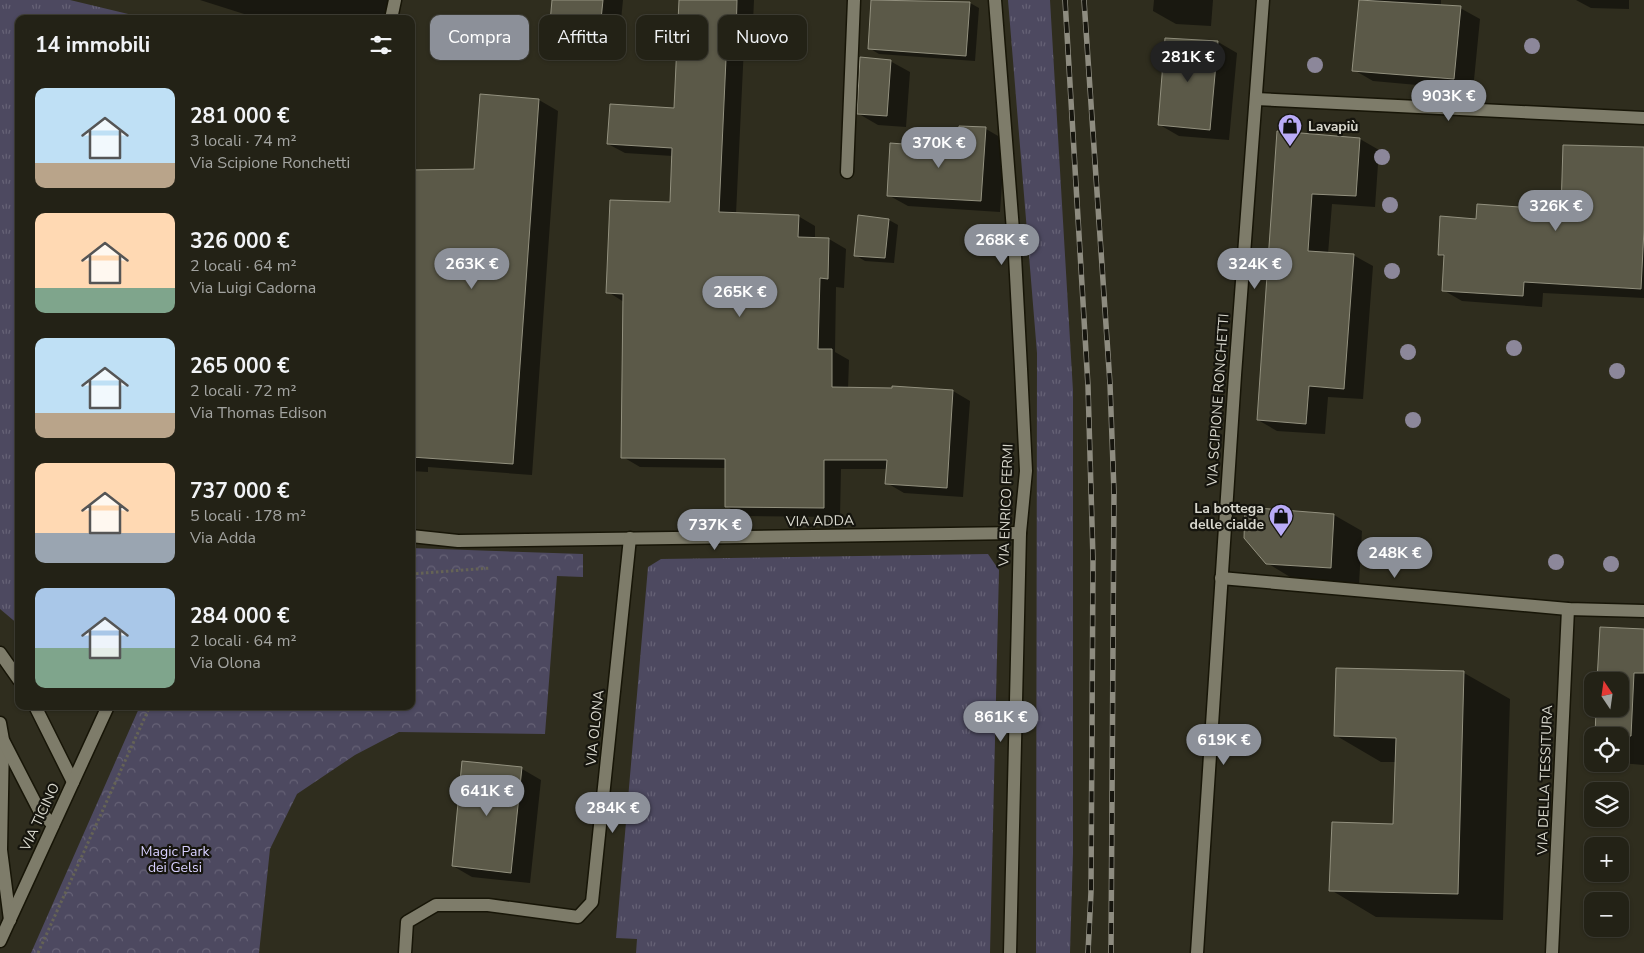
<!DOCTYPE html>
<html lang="it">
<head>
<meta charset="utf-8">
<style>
	body { margin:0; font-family:"Nunito Sans",sans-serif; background:#2b2a1f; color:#f1f3f6; height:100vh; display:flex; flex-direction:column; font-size:19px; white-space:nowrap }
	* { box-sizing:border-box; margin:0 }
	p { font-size:16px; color:#a3a4a1 }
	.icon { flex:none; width:28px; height:28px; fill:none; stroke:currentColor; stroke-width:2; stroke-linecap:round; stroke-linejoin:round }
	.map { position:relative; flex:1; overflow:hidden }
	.sheet { position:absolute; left:15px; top:15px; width:400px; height:695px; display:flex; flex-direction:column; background:#232216; border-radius:10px; box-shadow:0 1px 4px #0004,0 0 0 1px #403f35 }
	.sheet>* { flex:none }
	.banner { position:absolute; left:430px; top:15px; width:475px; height:45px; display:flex; gap:10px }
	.needle { width:32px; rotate:347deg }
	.fabs { position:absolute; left:1584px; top:672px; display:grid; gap:10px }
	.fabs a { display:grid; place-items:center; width:45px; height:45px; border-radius:10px; background:#232216; box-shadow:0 1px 4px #0004,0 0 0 1px #403f35; font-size:25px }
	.price { position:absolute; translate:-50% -42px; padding:0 11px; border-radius:18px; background:#8c9099; color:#fff; font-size:16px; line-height:32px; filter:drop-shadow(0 1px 2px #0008) }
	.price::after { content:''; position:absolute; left:50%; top:30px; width:15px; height:11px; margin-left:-8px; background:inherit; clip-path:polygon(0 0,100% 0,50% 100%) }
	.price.active { background:#222; color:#fff }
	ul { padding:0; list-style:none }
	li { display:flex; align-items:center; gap:15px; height:125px; padding:0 20px }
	li span { display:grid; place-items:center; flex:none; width:140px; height:100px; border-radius:10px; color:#555 }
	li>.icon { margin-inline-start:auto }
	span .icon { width:60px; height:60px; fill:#fffc; stroke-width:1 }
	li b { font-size:21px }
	h2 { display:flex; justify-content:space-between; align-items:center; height:60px; padding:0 20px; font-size:21px }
	.pill { padding:0 18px; border-radius:10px; background:#232216; box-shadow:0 1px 4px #0004,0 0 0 1px #403f35; font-size:18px; line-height:45px }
	.pill.active { background:#8c9099; color:#fff }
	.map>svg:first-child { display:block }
	.grass { fill:url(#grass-tufts) }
	.park { fill:url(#park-crowns) }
	.shadow { fill:#0007 }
	.building { fill:#5b5948; stroke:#93917f }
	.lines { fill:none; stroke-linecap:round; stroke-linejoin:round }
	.minor-casing { stroke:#171507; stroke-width:15 }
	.secondary-casing { stroke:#171507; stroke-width:15 }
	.path { stroke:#656356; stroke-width:3; stroke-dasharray:2.5 2.5; stroke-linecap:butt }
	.minor { stroke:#7e7c6a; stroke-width:12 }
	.secondary { stroke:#7e7c6a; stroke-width:12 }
	.rail-casing { stroke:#8e8c80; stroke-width:5.5 }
	.rail { stroke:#16150e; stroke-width:4; stroke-dasharray:11; stroke-linecap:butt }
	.tree { fill:#8c879a }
	.labels { text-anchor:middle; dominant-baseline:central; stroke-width:4.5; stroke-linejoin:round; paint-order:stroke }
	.poi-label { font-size:14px; font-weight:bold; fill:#d9d8ce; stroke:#16150e; text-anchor:start }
	.street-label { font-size:14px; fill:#d9d8ce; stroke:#16150e }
	.park-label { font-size:14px; fill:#d8d1ff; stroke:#16150e }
</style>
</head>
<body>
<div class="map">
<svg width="1644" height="953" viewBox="0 0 1644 953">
	<defs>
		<pattern id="grass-tufts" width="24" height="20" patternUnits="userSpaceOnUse" patternTransform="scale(1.25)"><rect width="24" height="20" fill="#4d4960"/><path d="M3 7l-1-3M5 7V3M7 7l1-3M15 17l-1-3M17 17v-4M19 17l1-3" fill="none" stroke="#666276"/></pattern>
		<pattern id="park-crowns" width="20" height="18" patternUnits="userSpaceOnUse" patternTransform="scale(1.25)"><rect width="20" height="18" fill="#4d4960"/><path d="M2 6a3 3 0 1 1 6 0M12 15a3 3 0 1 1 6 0" fill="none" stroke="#666276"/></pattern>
	</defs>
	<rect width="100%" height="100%" fill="#2f2d1e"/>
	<g class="grass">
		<path d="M 0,0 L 70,0 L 149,19 L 19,19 L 19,625 L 0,609 Z"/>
		<path d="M 1008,0 L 1050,0 L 1073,391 L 1073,853 L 1070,953 L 1036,953 L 1037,353 Z"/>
		<path d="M 988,554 L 999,570 L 990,953 L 636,953 L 637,939 L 616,938 L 648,567 L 661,559 Z"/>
	</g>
	<path class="park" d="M 411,548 L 583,554 L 583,577 L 557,576 L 545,734 L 399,732 L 355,755 L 297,794 L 270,849 L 259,953 L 31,953 L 140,706 L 411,706 Z"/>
	<g class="shadow">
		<path d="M 200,0 L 396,0 L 392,19 L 260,19 Z"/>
		<path d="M 553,0 L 623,0 L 617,60 L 568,56 L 549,44 Z"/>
		<path d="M 680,0 L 754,0 L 752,46 L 744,46 L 736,214 L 798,216 L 815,226 L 815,239 L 829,239 L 846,249 L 844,288 L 836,287 L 835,352 L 849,360 L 848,389 L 953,391 L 970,401 L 963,497 L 904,493 L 887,483 L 888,469 L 841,469 L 840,517 L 743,516 L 726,506 L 726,468 L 640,467 L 623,457 L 624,302 L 608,292 L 671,203 L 673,156 L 625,153 L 608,144 L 676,109 Z"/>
		<path d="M 872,0 L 970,3 L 979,8 L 975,61 L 879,54 L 869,48 Z"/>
		<path d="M 1154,0 L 1213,0 L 1211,26 L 1176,24 L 1153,11 Z"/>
		<path d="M 1360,0 L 1441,0 L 1441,6 L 1460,8 L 1480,19 L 1473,90 L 1373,81 L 1354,70 Z"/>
		<path d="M 1576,0 L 1629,0 L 1629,9 L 1591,8 Z"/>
		<path d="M 1218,42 L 1237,53 L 1229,140 L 1179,136 L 1160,125 Z"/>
		<path d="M 890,61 L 910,72 L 906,127 L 878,125 L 859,114 Z"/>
		<path d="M 481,96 L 539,100 L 558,111 L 532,475 L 428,467 L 428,472 L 411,471 L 411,171 L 475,170 Z"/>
		<path d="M 986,129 L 1005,140 L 1000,212 L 908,206 L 888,195 L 959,149 Z"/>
		<path d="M 1278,133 L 1360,139 L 1379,150 L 1375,207 L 1332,204 L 1328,254 L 1353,255 L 1373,266 L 1363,399 L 1328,397 L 1325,434 L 1277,431 L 1258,420 Z"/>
		<path d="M 1644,148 L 1644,298 L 1543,293 L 1542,307 L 1462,301 L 1443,290 L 1445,258 L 1439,254 L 1477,220 L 1562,211 Z"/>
		<path d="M 889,220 L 898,225 L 894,263 L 865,261 L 855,255 Z"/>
		<path d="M 1334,515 L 1362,531 L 1359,584 L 1295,580 L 1267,563 Z"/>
		<path d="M 1601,628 L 1644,630 L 1644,765 L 1620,763 L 1620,736 L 1596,736 L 1598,709 L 1620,709 L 1620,681 L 1599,681 Z"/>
		<path d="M 1337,669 L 1464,673 L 1510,699 L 1503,920 L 1376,917 L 1331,890 L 1394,825 L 1396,762 L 1381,762 L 1335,735 Z"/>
		<path d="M 522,769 L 541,780 L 530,883 L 472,877 L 453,866 Z"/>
	</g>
	<g class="building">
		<path d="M 552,0 L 603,0 L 598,49 L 548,45 Z"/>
		<path d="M 679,0 L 737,0 L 736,37 L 727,37 L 719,212 L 799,215 L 798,237 L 829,238 L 828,279 L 820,278 L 818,349 L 832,349 L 832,387 L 892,388 L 892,386 L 953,390 L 947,488 L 885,484 L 887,460 L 824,460 L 824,508 L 725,507 L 725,459 L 621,458 L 623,294 L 606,293 L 610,200 L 670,202 L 672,148 L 607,144 L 610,104 L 674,108 Z"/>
		<path d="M 871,0 L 970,2 L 966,56 L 868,49 Z"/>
		<path d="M 1359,0 L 1461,6 L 1454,79 L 1352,71 Z"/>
		<path d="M 1165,38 L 1218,41 L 1210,130 L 1158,125 Z"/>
		<path d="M 860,57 L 891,60 L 887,116 L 857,114 Z"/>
		<path d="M 480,94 L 539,99 L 513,464 L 411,457 L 411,170 L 474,169 Z"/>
		<path d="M 959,126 L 986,127 L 981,201 L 887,196 L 890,143 L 957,148 Z"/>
		<path d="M 1277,131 L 1360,138 L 1356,196 L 1312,194 L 1308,251 L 1354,254 L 1344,389 L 1309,386 L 1306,424 L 1257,420 Z"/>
		<path d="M 1563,145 L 1644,147 L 1644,229 L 1641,289 L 1524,282 L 1523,296 L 1442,291 L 1444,255 L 1438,255 L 1440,216 L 1476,219 L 1477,204 L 1561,210 Z"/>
		<path d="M 858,215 L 889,219 L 885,258 L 854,256 Z"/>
		<path d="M 1245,507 L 1334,514 L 1331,568 L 1266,564 L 1244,538 Z"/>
		<path d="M 1600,627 L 1644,629 L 1644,673 L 1634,673 L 1631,736 L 1595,736 L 1596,709 L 1620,709 L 1620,681 L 1597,681 Z"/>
		<path d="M 1336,668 L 1464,671 L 1458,894 L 1329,891 L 1332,822 L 1393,824 L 1396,738 L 1334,736 Z"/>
		<path d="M 462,761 L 522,767 L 511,873 L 452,866 Z"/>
	</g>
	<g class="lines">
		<defs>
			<g id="minor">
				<path d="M 995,0 L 1015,256 L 1021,369 L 1026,471 L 1020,533 L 1010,953"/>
				<path d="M 391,19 L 395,0"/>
				<path d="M 1256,99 L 1644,118"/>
				<path d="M 847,172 L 854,0"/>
				<path d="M 411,536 L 458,541 L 1020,533"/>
				<path d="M 1221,578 L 1568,609 L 1644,611"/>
				<path d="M 0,653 L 19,680"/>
				<path d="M 35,706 L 73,782"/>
				<path d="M 0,723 L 3,740 L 1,850 L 10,920"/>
				<path d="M 4,742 L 39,810 L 53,825"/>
				<path d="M 0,941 L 108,706"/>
				<path d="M 405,953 L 407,922 L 436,905 L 488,905 L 578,917 L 592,902 L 630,538"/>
				<path d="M 1552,953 L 1568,609"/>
			</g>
			<path id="secondary" d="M 1197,953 L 1235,375 L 1263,0"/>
		</defs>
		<use href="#minor" class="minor-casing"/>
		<use href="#secondary" class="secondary-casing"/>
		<g class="path">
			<path d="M 411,574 L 490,568"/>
			<path d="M 38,953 L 150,706"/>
		</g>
		<use href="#minor" class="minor"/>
		<use href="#secondary" class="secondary"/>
		<defs>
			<g id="rail">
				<path d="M 1065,0 L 1088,386 L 1093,559 L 1091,892 L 1088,953"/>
				<path d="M 1084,0 L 1110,384 L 1114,492 L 1111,953"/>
			</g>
		</defs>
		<use href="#rail" class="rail-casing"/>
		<use href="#rail" class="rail"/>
	</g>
	<g class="tree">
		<circle cx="1532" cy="46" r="8"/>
		<circle cx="1315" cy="65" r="8"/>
		<circle cx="1382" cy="157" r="8"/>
		<circle cx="1390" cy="205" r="8"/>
		<circle cx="1392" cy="271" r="8"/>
		<circle cx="1514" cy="348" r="8"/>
		<circle cx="1408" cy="352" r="8"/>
		<circle cx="1617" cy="371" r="8"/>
		<circle cx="1413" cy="420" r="8"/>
		<circle cx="1556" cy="562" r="8"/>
		<circle cx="1611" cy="564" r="8"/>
	</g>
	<defs>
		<symbol id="shop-pin" viewBox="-11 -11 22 30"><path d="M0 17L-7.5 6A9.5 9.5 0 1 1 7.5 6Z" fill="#b9abf7" stroke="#16150e"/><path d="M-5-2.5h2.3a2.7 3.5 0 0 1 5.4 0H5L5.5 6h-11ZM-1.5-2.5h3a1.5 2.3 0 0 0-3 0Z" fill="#111"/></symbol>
	</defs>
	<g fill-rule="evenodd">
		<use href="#shop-pin" x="1276" y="112" width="28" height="38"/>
		<use href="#shop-pin" x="1267" y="502" width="28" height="38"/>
	</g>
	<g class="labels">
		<g class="poi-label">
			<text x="1308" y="126">Lavapiù</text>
			<text x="1264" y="508" text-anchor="end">La bottega<tspan x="1264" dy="16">delle cialde</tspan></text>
		</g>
		<g class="street-label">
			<text transform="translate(1218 400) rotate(-86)">VIA SCIPIONE RONCHETTI</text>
			<text transform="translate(1006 505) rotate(-88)">VIA ENRICO FERMI</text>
			<text transform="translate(820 521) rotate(-1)">VIA ADDA</text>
			<text transform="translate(595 728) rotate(-84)">VIA OLONA</text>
			<text transform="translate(1545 780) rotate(-88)">VIA DELLA TESSITURA</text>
			<text transform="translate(40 817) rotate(-65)">VIA TICINO</text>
		</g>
		<g class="park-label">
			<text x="175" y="851">Magic Park<tspan x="175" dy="16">dei Gelsi</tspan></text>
		</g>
	</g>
</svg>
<div class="fabs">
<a><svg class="needle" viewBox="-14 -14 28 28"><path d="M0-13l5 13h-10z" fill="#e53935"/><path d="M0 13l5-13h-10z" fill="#a3a4a1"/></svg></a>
<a><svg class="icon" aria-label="locate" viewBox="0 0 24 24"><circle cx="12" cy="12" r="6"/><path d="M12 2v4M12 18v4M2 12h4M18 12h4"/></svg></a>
<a><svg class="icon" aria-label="layers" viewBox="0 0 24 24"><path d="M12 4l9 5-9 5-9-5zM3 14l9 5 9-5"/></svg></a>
<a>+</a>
<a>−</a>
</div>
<b class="price active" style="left:1188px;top:83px">281K €</b>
<b class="price" style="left:1449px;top:122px">903K €</b>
<b class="price" style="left:939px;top:169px">370K €</b>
<b class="price" style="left:1556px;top:232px">326K €</b>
<b class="price" style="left:1002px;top:266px">268K €</b>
<b class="price" style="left:472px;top:290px">263K €</b>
<b class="price" style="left:1255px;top:290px">324K €</b>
<b class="price" style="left:740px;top:318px">265K €</b>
<b class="price" style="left:715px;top:551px">737K €</b>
<b class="price" style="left:1395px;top:579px">248K €</b>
<b class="price" style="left:1001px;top:743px">861K €</b>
<b class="price" style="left:1224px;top:766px">619K €</b>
<b class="price" style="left:487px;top:817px">641K €</b>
<b class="price" style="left:613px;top:834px">284K €</b>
<div class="banner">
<a class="pill active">Compra</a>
<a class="pill">Affitta</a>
<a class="pill">Filtri</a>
<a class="pill">Nuovo</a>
</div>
<section class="sheet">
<h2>14 immobili<svg class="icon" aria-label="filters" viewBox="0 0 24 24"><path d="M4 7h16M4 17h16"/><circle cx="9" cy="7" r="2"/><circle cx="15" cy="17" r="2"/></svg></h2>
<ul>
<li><span style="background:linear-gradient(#bfe0f5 75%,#b9a48a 0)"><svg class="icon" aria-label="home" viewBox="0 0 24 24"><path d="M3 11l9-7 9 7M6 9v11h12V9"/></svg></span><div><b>281 000 €</b><p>3 locali · 74 m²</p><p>Via Scipione Ronchetti</p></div></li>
<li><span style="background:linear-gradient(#ffd9b3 75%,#7fa58c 0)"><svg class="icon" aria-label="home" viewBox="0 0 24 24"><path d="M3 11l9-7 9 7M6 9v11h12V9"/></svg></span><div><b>326 000 €</b><p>2 locali · 64 m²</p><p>Via Luigi Cadorna</p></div></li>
<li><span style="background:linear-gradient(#bfe0f5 75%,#b9a48a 0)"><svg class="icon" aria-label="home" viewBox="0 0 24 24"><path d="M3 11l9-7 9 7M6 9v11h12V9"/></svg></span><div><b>265 000 €</b><p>2 locali · 72 m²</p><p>Via Thomas Edison</p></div></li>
<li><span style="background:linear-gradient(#ffd9b3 70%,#9aa5b1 0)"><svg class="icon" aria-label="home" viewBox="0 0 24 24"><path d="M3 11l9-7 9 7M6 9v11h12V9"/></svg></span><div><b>737 000 €</b><p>5 locali · 178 m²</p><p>Via Adda</p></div></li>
<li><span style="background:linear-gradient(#a9c7e8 60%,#7fa58c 0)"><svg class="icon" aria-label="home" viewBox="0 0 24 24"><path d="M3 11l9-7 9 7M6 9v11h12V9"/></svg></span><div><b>284 000 €</b><p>2 locali · 64 m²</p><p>Via Olona</p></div></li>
</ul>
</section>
</div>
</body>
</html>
